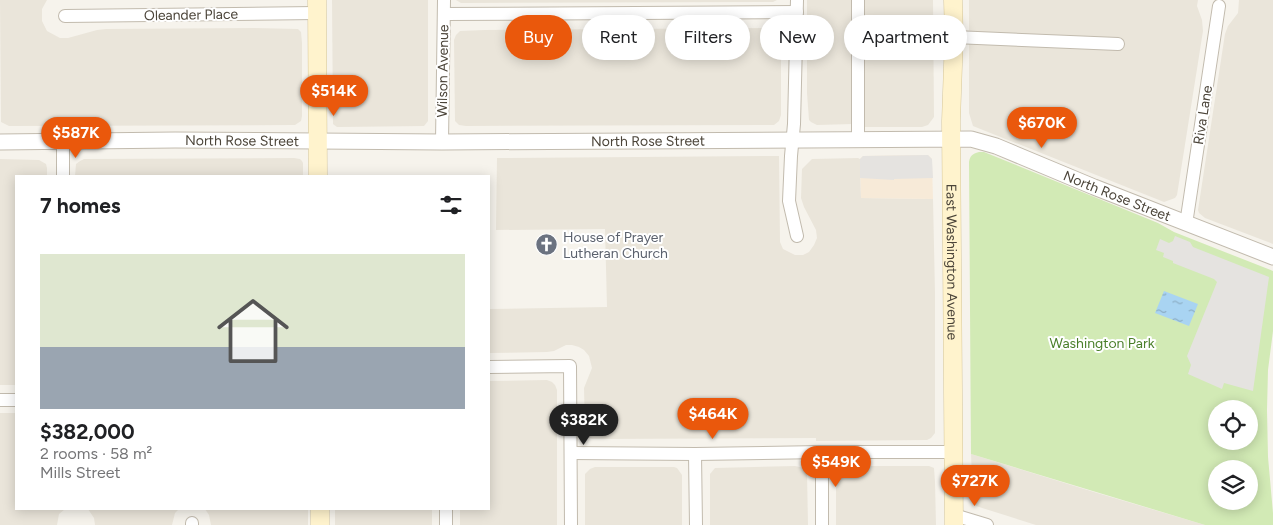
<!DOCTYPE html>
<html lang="en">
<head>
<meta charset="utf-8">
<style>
	body { margin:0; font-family:Figtree,sans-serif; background:#f2f2f2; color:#202124; height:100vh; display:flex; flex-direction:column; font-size:19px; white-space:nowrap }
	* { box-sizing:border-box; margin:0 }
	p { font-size:16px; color:#757577 }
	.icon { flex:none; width:28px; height:28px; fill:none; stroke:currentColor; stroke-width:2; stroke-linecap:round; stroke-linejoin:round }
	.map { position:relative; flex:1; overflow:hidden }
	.side { position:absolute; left:15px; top:175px; width:475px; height:335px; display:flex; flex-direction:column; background:#fff; border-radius:0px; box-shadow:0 2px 12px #0003 }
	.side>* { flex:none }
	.banner { position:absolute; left:505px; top:15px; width:475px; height:45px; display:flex; gap:10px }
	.controls { position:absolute; left:1208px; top:400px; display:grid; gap:10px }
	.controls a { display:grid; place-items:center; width:50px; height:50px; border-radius:50%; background:#fff; box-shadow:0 2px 12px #0003; font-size:25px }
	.price { position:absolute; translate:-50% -42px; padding:0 11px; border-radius:18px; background:#ea580c; color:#fff; font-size:16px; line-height:32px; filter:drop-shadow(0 1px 2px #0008) }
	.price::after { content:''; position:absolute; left:50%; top:30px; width:15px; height:11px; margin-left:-8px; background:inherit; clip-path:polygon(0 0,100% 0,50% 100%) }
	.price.current { background:#222; color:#fff }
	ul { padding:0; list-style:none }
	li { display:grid; align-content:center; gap:10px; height:265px; padding:0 25px }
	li+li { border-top:1px solid #e0e0e0 }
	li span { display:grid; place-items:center; height:155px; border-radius:0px; color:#555 }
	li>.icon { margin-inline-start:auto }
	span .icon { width:90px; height:90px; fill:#fffc; stroke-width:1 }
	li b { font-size:21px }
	h2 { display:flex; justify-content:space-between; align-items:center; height:60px; padding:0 25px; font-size:21px }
	.tag { padding:0 18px; border-radius:22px; background:#fff; box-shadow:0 2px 12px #0003; font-size:18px; line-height:45px }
	.tag.current { background:#ea580c; color:#fff }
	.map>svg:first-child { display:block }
	.residential { fill:#eae5da }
	.commercial { fill:#f7ead8 }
	.green { fill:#d2eab5; fill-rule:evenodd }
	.parking { fill:#e5e3e0 }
	.water { fill:url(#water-ripples) }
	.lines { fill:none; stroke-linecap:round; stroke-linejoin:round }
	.minor-casing { stroke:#c2bbae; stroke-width:14 }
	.tertiary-casing { stroke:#c2bbae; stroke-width:17 }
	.secondary-casing { stroke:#d6c79b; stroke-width:19 }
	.minor { stroke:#fff; stroke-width:12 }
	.tertiary { stroke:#fff; stroke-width:15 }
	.secondary { stroke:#fff3cd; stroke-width:18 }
	.labels { text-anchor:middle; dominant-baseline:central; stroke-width:4; stroke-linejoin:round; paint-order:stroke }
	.street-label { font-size:14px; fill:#4b4439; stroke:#fff }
	.worship-label { font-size:14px; fill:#5b616d; stroke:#fff; text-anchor:start }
	.park-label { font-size:14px; fill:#4a7f2a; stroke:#fff }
</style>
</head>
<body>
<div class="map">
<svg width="1273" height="525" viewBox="0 0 1273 525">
	<defs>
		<pattern id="water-ripples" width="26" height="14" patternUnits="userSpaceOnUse" patternTransform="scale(1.25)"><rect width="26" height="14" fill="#a9d4f2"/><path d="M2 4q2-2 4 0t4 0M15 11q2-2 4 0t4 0" fill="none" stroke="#8caec5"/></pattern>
	</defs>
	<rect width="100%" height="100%" fill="#f6f3ec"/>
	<g class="residential">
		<path d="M 0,0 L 47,0 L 42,9 L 42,21 L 47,31 L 60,38 L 68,38 L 97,30 L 106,29 L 254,28 L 298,29 L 301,32 L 302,43 L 302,116 L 301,121 L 295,125 L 292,125 L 9,126 L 1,122 Z"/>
		<path d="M 332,0 L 428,0 L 428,121 L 424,126 L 340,127 L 337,127 L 333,124 Z"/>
		<path d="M 456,0 L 777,0 L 773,2 L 466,3 L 461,3 Z"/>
		<path d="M 807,0 L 853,0 L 853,124 L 817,125 L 811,122 L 809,120 L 807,93 Z"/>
		<path d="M 863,0 L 933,0 L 934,117 L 928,125 L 922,127 L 863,127 Z"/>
		<path d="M 969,0 L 1198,0 L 1197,6 L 1202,20 L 1203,31 L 1177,195 L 1175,198 L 1164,202 L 973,126 L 969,113 Z"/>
		<path d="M 1239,0 L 1273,0 L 1273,244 L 1205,218 L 1199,213 L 1198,210 L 1225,34 L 1228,26 L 1238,13 Z"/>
		<path d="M 772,28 L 777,31 L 781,36 L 781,115 L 779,121 L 774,125 L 466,126 L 459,125 L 455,121 L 454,40 L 456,35 L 460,31 L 485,30 Z"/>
		<path d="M 779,156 L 780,242 L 783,249 L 795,255 L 803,255 L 809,252 L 814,245 L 817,238 L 816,230 L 804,207 L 801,198 L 802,169 L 812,159 L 858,158 L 860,159 L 861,198 L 933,199 L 935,293 L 935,433 L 931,438 L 927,440 L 816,441 L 816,438 L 592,439 L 586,436 L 585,429 L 584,388 L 592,368 L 589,356 L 584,350 L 579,347 L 572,345 L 566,345 L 554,351 L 547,352 L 489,353 L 489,309 L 607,307 L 605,229 L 496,230 L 497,158 Z"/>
		<path d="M 294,158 L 300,159 L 302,161 L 303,163 L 303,176 L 75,176 L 76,164 L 80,161 L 84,159 Z"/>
		<path d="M 0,159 L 39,160 L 46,164 L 47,168 L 47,176 L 16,176 L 16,385 L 0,385 Z"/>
		<path d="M 547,380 L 552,382 L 555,385 L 557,390 L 557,525 L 460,525 L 460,509 L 489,509 L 489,381 Z"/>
		<path d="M 0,413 L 16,413 L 16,509 L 65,509 L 59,514 L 57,525 L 0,525 Z"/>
		<path d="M 971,454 L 1094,492 L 1205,525 L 1036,525 L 976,506 L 973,503 Z"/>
		<path d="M 795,466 L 804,468 L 807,473 L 808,525 L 710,525 L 710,474 L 715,468 Z"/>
		<path d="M 842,466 L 929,466 L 934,468 L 935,482 L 936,525 L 836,525 L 836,475 L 838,470 Z"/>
		<path d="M 595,467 L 674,467 L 677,468 L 682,475 L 682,525 L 585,525 L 585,474 L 590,469 Z"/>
		<path d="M 88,509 L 179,509 L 175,513 L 172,525 L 95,525 L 94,518 Z"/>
		<path d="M 205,509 L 308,509 L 308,525 L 211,525 L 209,515 Z"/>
		<rect x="335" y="509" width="97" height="16"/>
	</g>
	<path class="commercial" d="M 928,155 L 932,159 L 932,163 L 933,199 L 861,198 L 860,159 L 863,156 Z"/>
	<path class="green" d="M 979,152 L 984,152 L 1158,223 L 1174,232 L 1273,271 L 1273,331 L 1268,370 L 1267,410 L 1268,457 L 1273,513 L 1273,525 L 1205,525 L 971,454 L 969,162 C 970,156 972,154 979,152 ZM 1216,409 L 1249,409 L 1249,441 L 1216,441 ZM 1216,469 L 1249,469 L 1249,501 L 1216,501 Z"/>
	<g class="parking">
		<path d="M 928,155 L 932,159 L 933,178 L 894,179 L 894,180 L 860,178 L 860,159 L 863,156 Z"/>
		<path d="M 1175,236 L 1190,242 L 1193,247 L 1269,277 L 1253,391 L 1224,383 L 1222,389 L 1188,374 L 1191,365 L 1187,356 L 1217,282 L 1214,279 L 1173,263 L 1173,261 L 1163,257 L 1164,253 L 1156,250 L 1160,239 L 1169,243 L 1173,241 Z"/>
	</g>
	<path class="water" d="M 1164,291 L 1198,304 L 1189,326 L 1155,313 Z"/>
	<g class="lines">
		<defs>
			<g id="minor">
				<path d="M 797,0 L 794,124 L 791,156 L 789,201 L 797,236"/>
				<path d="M 858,0 L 858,140"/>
				<path d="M 444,14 L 797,12"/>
				<path d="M 65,16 L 316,13"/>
				<path d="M 954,37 L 1118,44"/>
				<path d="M 63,142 L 63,176"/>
				<path d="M 442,142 L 444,0"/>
				<path d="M 1186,224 L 1219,6"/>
				<path d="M 489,367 L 570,366 L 571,525"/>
				<path d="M 0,400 L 16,400"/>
				<path d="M 822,452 L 822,525"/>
				<path d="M 571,453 L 695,454 L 822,452 L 953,452"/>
				<path d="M 695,454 L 696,525"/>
				<path d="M 446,509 L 446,525"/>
				<path d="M 954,515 L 987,525"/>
				<path d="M 192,523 L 192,525"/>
			</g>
			<g id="tertiary">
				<path id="s1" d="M 0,142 L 175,140 L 442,142 L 971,139 L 996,146 L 1094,187 L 1273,257"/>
			</g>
			<g id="secondary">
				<path d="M 317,0 L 318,176"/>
				<path id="s2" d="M 953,0 L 954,37 L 951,121 L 954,525"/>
				<path d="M 320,509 L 320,525"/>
			</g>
		</defs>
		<use href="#minor" class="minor-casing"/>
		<use href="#tertiary" class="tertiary-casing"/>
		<use href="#secondary" class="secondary-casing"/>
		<use href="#minor" class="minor"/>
		<use href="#tertiary" class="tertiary"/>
		<use href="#secondary" class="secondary"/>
	</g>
	<defs>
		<symbol id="church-disc" viewBox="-11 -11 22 22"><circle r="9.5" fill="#6b7280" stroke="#fff"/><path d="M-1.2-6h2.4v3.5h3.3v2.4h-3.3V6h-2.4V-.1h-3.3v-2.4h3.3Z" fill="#fff"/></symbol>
	</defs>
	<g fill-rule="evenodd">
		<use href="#church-disc" x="534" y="232" width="25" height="25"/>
	</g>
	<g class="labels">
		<g class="street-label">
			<text transform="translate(191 15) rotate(-1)">Oleander Place</text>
			<text transform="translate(443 71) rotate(-89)">Wilson Avenue</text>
			<text transform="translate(1203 115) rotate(-81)">Riva Lane</text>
			<text stroke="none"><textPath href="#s1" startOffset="242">North Rose Street</textPath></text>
			<text stroke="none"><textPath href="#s1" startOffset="648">North Rose Street</textPath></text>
			<text stroke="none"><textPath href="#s1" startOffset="1128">North Rose Street</textPath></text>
			<text stroke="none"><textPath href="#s2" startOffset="262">East Washington Avenue</textPath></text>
		</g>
		<g class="worship-label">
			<text x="563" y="237">House of Prayer<tspan x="563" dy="16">Lutheran Church</tspan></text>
		</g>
		<g class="park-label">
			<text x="1102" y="343">Washington Park</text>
		</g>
	</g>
</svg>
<div class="controls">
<a><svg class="icon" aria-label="locate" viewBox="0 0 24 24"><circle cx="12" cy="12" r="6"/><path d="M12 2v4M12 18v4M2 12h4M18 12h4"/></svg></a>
<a><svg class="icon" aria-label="layers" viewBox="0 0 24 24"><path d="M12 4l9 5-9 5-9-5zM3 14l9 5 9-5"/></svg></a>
</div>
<b class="price" style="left:334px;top:117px">$514K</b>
<b class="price" style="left:1042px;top:149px">$670K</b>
<b class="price" style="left:76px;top:159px">$587K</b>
<b class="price" style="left:713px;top:440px">$464K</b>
<b class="price current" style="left:584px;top:446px">$382K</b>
<b class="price" style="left:836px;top:488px">$549K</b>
<b class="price" style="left:975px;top:507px">$727K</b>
<div class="banner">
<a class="tag current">Buy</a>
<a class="tag">Rent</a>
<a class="tag">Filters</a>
<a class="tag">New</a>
<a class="tag">Apartment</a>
</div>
<section class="side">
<h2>7 homes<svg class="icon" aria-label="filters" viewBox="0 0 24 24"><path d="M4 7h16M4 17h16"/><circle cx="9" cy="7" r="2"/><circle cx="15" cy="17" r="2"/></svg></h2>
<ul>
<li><span style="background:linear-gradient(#dfe7d0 60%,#9aa5b1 0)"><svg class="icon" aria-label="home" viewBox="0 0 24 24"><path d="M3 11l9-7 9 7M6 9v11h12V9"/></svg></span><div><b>$382,000</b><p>2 rooms · 58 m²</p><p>Mills Street</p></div></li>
</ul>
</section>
</div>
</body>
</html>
